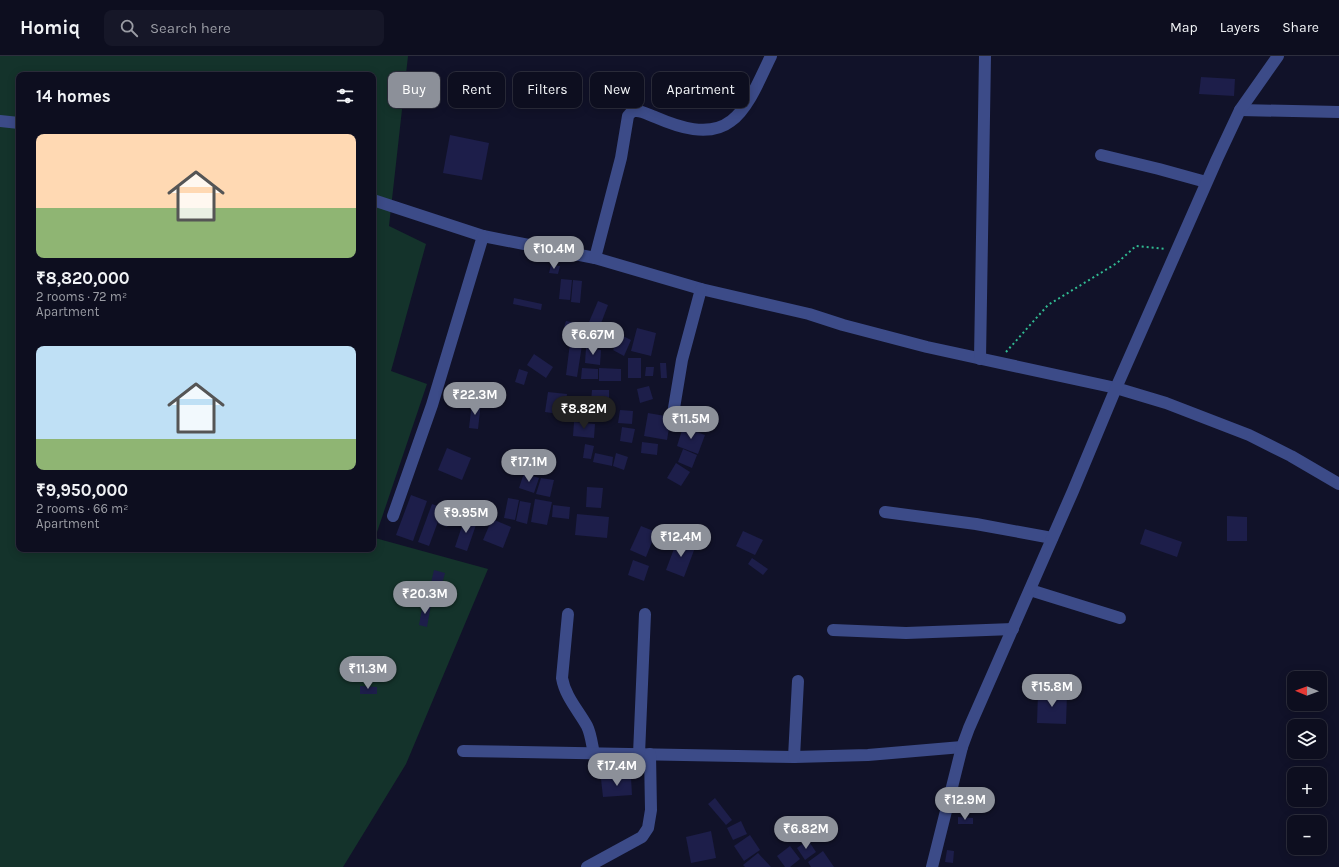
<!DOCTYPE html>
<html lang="en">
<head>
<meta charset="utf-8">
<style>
	body { margin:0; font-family:Karla,sans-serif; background:#161728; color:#f1f3f6; height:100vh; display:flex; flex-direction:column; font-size:15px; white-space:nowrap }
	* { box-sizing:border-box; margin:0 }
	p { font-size:13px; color:#9a9ca4 }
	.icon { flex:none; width:22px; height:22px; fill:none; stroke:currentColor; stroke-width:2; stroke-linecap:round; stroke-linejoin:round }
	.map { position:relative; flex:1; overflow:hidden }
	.sheet { position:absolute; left:16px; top:16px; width:360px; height:480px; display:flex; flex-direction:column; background:#0d0e1f; border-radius:8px; box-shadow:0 2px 10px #0003,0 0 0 1px #2d2e3d }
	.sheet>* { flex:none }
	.hud { position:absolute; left:388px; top:16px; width:380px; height:36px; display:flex; gap:8px }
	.needle { width:26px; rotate:271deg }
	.controls { position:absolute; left:1287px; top:615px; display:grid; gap:8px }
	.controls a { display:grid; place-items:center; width:40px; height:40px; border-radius:8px; background:#0d0e1f; box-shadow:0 2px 10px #0003,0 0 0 1px #2d2e3d; font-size:20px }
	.price { position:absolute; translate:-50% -34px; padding:0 9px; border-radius:14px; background:#8c9099; color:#fff; font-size:13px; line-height:26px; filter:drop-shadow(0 1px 2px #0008) }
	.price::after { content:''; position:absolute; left:50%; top:24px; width:12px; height:9px; margin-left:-6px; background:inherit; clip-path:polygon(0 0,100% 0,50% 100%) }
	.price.on { background:#222; color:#fff }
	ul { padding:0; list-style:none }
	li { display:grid; align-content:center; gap:8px; height:212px; padding:0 20px }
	li span { display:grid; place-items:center; height:124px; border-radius:8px; color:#555 }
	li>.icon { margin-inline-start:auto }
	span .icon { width:72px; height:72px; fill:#fffc; stroke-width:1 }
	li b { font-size:17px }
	h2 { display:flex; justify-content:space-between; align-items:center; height:48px; padding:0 20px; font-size:17px }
	.tag { padding:0 14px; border-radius:8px; background:#0d0e1f; box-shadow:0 2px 10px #0003,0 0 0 1px #2d2e3d; font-size:14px; line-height:36px }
	.tag.on { background:#8c9099; color:#fff }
	header { display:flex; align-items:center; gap:24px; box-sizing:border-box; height:56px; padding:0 20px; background:#0d0e1f; border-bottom:1px solid #2d2e3d }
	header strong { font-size:19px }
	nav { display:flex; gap:22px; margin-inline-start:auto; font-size:14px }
	.search { width:280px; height:36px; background:#161728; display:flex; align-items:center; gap:10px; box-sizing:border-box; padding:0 14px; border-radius:8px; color:#9a9ca4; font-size:15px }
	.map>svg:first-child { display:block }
	.green { fill:#14332b; fill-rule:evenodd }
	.building { fill:#1d1e4a }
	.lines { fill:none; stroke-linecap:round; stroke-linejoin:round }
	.path { stroke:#31bb92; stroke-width:2; stroke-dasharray:2 3; stroke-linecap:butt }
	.minor { stroke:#3c4b88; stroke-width:12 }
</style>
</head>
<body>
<header>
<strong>Homiq</strong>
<div class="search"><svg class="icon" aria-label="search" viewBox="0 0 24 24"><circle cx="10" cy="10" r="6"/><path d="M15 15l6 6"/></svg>Search here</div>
<nav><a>Map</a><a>Layers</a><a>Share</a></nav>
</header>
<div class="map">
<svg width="1339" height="811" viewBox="0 0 1339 811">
	<rect width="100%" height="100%" fill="#111229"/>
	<path class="green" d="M 0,0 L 408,0 L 389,170 L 426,188 L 391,315 L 427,328 L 375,482 L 488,513 L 406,708 L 343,811 L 0,811 ZM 19,19 L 373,19 L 373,493 L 19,493 Z"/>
	<g class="building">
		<path d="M 1201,21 L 1235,23 L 1234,40 L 1199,38 Z"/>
		<path d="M 450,79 L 489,87 L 482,124 L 443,117 Z"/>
		<path d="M 551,209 L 560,210 L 558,218 L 549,217 Z"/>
		<path d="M 561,223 L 572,224 L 570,244 L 559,243 Z"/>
		<path d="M 573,224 L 582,225 L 580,247 L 571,246 Z"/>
		<path d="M 514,242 L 542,248 L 541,254 L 513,248 Z"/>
		<path d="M 598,245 L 608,249 L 600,270 L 589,266 Z"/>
		<path d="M 566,265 L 596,271 L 595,277 L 564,271 Z"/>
		<path d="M 637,272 L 656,277 L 651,300 L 631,295 Z"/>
		<path d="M 621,279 L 631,284 L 624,300 L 613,294 Z"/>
		<path d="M 570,287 L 582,289 L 577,321 L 566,319 Z"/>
		<path d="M 586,292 L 601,294 L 600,309 L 585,307 Z"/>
		<path d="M 534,298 L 553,311 L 546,322 L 527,309 Z"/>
		<rect x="628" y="302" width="13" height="20"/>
		<path d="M 660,307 L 666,307 L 667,322 L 661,322 Z"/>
		<path d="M 646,311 L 654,311 L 653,320 L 645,320 Z"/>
		<path d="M 582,312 L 598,313 L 598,323 L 581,323 Z"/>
		<path d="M 599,312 L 621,313 L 621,325 L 599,325 Z"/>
		<path d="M 519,313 L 528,316 L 524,329 L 515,326 Z"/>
		<path d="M 649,330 L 653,343 L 640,347 L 637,333 Z"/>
		<path d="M 592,334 L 609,334 L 609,346 L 591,346 Z"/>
		<path d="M 548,336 L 567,338 L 565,359 L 545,356 Z"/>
		<path d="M 571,341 L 580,342 L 578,360 L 569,359 Z"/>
		<path d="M 472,346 L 481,347 L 478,373 L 469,372 Z"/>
		<path d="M 620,354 L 633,355 L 632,368 L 618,367 Z"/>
		<path d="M 648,357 L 671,361 L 667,384 L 644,380 Z"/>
		<path d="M 574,366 L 595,368 L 594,382 L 573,380 Z"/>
		<path d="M 622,371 L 635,373 L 632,387 L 620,385 Z"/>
		<path d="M 683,371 L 705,379 L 698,398 L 677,390 Z"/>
		<path d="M 642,386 L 658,388 L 657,399 L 641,397 Z"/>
		<path d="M 585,388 L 594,390 L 591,403 L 583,402 Z"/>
		<path d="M 447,392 L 471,402 L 462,424 L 438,414 Z"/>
		<path d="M 683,393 L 697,399 L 692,412 L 678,406 Z"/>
		<path d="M 595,397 L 613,401 L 612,410 L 593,406 Z"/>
		<path d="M 616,397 L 628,401 L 624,414 L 613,410 Z"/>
		<path d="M 676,407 L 690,416 L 681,430 L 667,422 Z"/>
		<path d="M 524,417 L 539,422 L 534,437 L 519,432 Z"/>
		<path d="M 541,422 L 554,424 L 550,441 L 536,438 Z"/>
		<path d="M 587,431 L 603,432 L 601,452 L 586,451 Z"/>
		<path d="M 411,439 L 427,445 L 413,485 L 396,479 Z"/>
		<path d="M 508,442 L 519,444 L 515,464 L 504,462 Z"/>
		<path d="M 535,443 L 552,446 L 547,469 L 531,466 Z"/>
		<path d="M 520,445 L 531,447 L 527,468 L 516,465 Z"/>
		<path d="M 432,448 L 443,452 L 429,490 L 418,486 Z"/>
		<path d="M 553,449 L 570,451 L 569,463 L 552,461 Z"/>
		<path d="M 445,451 L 454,455 L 447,471 L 438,468 Z"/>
		<path d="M 577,458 L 609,461 L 607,482 L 575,479 Z"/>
		<path d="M 1227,460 L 1247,461 L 1247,485 L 1227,485 Z"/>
		<path d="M 465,461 L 477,466 L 467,495 L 455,491 Z"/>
		<path d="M 492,463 L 511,471 L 503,492 L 483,484 Z"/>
		<path d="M 641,470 L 656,476 L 646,501 L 630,494 Z"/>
		<path d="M 1145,473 L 1182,486 L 1177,501 L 1140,488 Z"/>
		<path d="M 743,475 L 763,484 L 755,499 L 736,490 Z"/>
		<path d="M 678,482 L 696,489 L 684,521 L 666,514 Z"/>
		<path d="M 752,502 L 768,513 L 763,519 L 748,508 Z"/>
		<path d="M 633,504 L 649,510 L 644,525 L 628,519 Z"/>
		<path d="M 434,514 L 445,517 L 440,535 L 430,531 Z"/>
		<path d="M 423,547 L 431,549 L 427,571 L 419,569 Z"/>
		<path d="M 360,630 L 377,631 L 377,638 L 360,638 Z"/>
		<path d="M 1038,637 L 1067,638 L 1066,668 L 1037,667 Z"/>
		<path d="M 631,721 L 632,739 L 603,741 L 601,723 Z"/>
		<path d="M 715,742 L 732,764 L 726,769 L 708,748 Z"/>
		<path d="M 958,761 L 973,762 L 973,768 L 958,768 Z"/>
		<path d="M 741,765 L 747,778 L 733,784 L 727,772 Z"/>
		<path d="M 711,775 L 716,802 L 691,807 L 686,781 Z"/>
		<path d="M 750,779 L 760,794 L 744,805 L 734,790 Z"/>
		<path d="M 808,784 L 816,796 L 805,804 L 797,792 Z"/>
		<path d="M 790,790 L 800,803 L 790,811 L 785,811 L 777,800 Z"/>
		<path d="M 947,794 L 954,795 L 953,807 L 945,806 Z"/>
		<path d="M 823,795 L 834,811 L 811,811 L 808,806 Z"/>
		<path d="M 758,797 L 771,811 L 745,811 L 743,809 Z"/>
	</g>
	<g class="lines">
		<path class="path" d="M 1006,296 L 1048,249 L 1117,207 L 1136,190 L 1166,193"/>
		<g class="minor">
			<path d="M 1240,54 L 1339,56"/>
			<path d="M 0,65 L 19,67"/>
			<path d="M 1101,99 L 1159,113 L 1206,126"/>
			<path d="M 373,144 L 483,180 L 595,202 L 701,233 L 809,258 L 843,269 L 927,291 L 1116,332 L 1166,347 L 1249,379 L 1291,400 L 1339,428"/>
			<path d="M 595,202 L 621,102 L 628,60 C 630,58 631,55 635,55 C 641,54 649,59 655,61 C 678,71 709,82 731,65 C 749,52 761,20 771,0"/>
			<path d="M 980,303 L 985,0"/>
			<path d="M 673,358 L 682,304 L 701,233"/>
			<path d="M 885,456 L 976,468 L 1052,482"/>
			<path d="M 393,460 L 432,349 L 483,180"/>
			<path d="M 1030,534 L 1120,562"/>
			<path d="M 568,558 L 562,622 C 565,640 578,654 587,670 C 591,678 592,689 594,698"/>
			<path d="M 833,574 L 906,577 L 1013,573"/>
			<path d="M 463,695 L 794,701 L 868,699 L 962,691"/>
			<path d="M 639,698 L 645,558"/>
			<path d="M 794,701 L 798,625"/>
			<path d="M 587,811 L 642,781 L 648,772 L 651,754 L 650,698"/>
			<path d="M 932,811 L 962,691 L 969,672 L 1073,435 L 1116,332 L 1217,103 L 1240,54 L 1278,0"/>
		</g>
	</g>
</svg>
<div class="controls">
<a><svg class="needle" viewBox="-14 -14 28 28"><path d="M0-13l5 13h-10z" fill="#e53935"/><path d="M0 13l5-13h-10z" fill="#9a9ca4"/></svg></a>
<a><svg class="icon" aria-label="layers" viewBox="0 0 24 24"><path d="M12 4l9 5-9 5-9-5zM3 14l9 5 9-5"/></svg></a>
<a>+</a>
<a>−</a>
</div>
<b class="price" style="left:554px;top:214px">₹10.4M</b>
<b class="price" style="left:593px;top:300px">₹6.67M</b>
<b class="price" style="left:475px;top:360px">₹22.3M</b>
<b class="price on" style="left:584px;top:374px">₹8.82M</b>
<b class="price" style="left:691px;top:384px">₹11.5M</b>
<b class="price" style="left:529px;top:427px">₹17.1M</b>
<b class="price" style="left:466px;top:478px">₹9.95M</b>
<b class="price" style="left:681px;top:502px">₹12.4M</b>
<b class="price" style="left:425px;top:559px">₹20.3M</b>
<b class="price" style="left:368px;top:634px">₹11.3M</b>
<b class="price" style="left:1052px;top:652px">₹15.8M</b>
<b class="price" style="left:617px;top:731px">₹17.4M</b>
<b class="price" style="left:965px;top:765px">₹12.9M</b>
<b class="price" style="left:806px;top:794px">₹6.82M</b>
<div class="hud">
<a class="tag on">Buy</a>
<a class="tag">Rent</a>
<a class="tag">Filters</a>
<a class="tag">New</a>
<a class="tag">Apartment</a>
</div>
<section class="sheet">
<h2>14 homes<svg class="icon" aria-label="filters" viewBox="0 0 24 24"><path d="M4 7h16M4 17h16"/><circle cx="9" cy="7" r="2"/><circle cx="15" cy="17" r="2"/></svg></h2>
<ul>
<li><span style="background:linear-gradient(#ffd9b3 60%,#8fb573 0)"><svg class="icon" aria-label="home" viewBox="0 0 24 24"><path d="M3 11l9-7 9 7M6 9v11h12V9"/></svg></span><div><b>₹8,820,000</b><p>2 rooms · 72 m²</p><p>Apartment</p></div></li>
<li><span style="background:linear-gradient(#bfe0f5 75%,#8fb573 0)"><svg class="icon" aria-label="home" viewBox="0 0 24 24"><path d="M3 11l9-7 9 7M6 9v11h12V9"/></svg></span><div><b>₹9,950,000</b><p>2 rooms · 66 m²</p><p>Apartment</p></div></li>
</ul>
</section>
</div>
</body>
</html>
